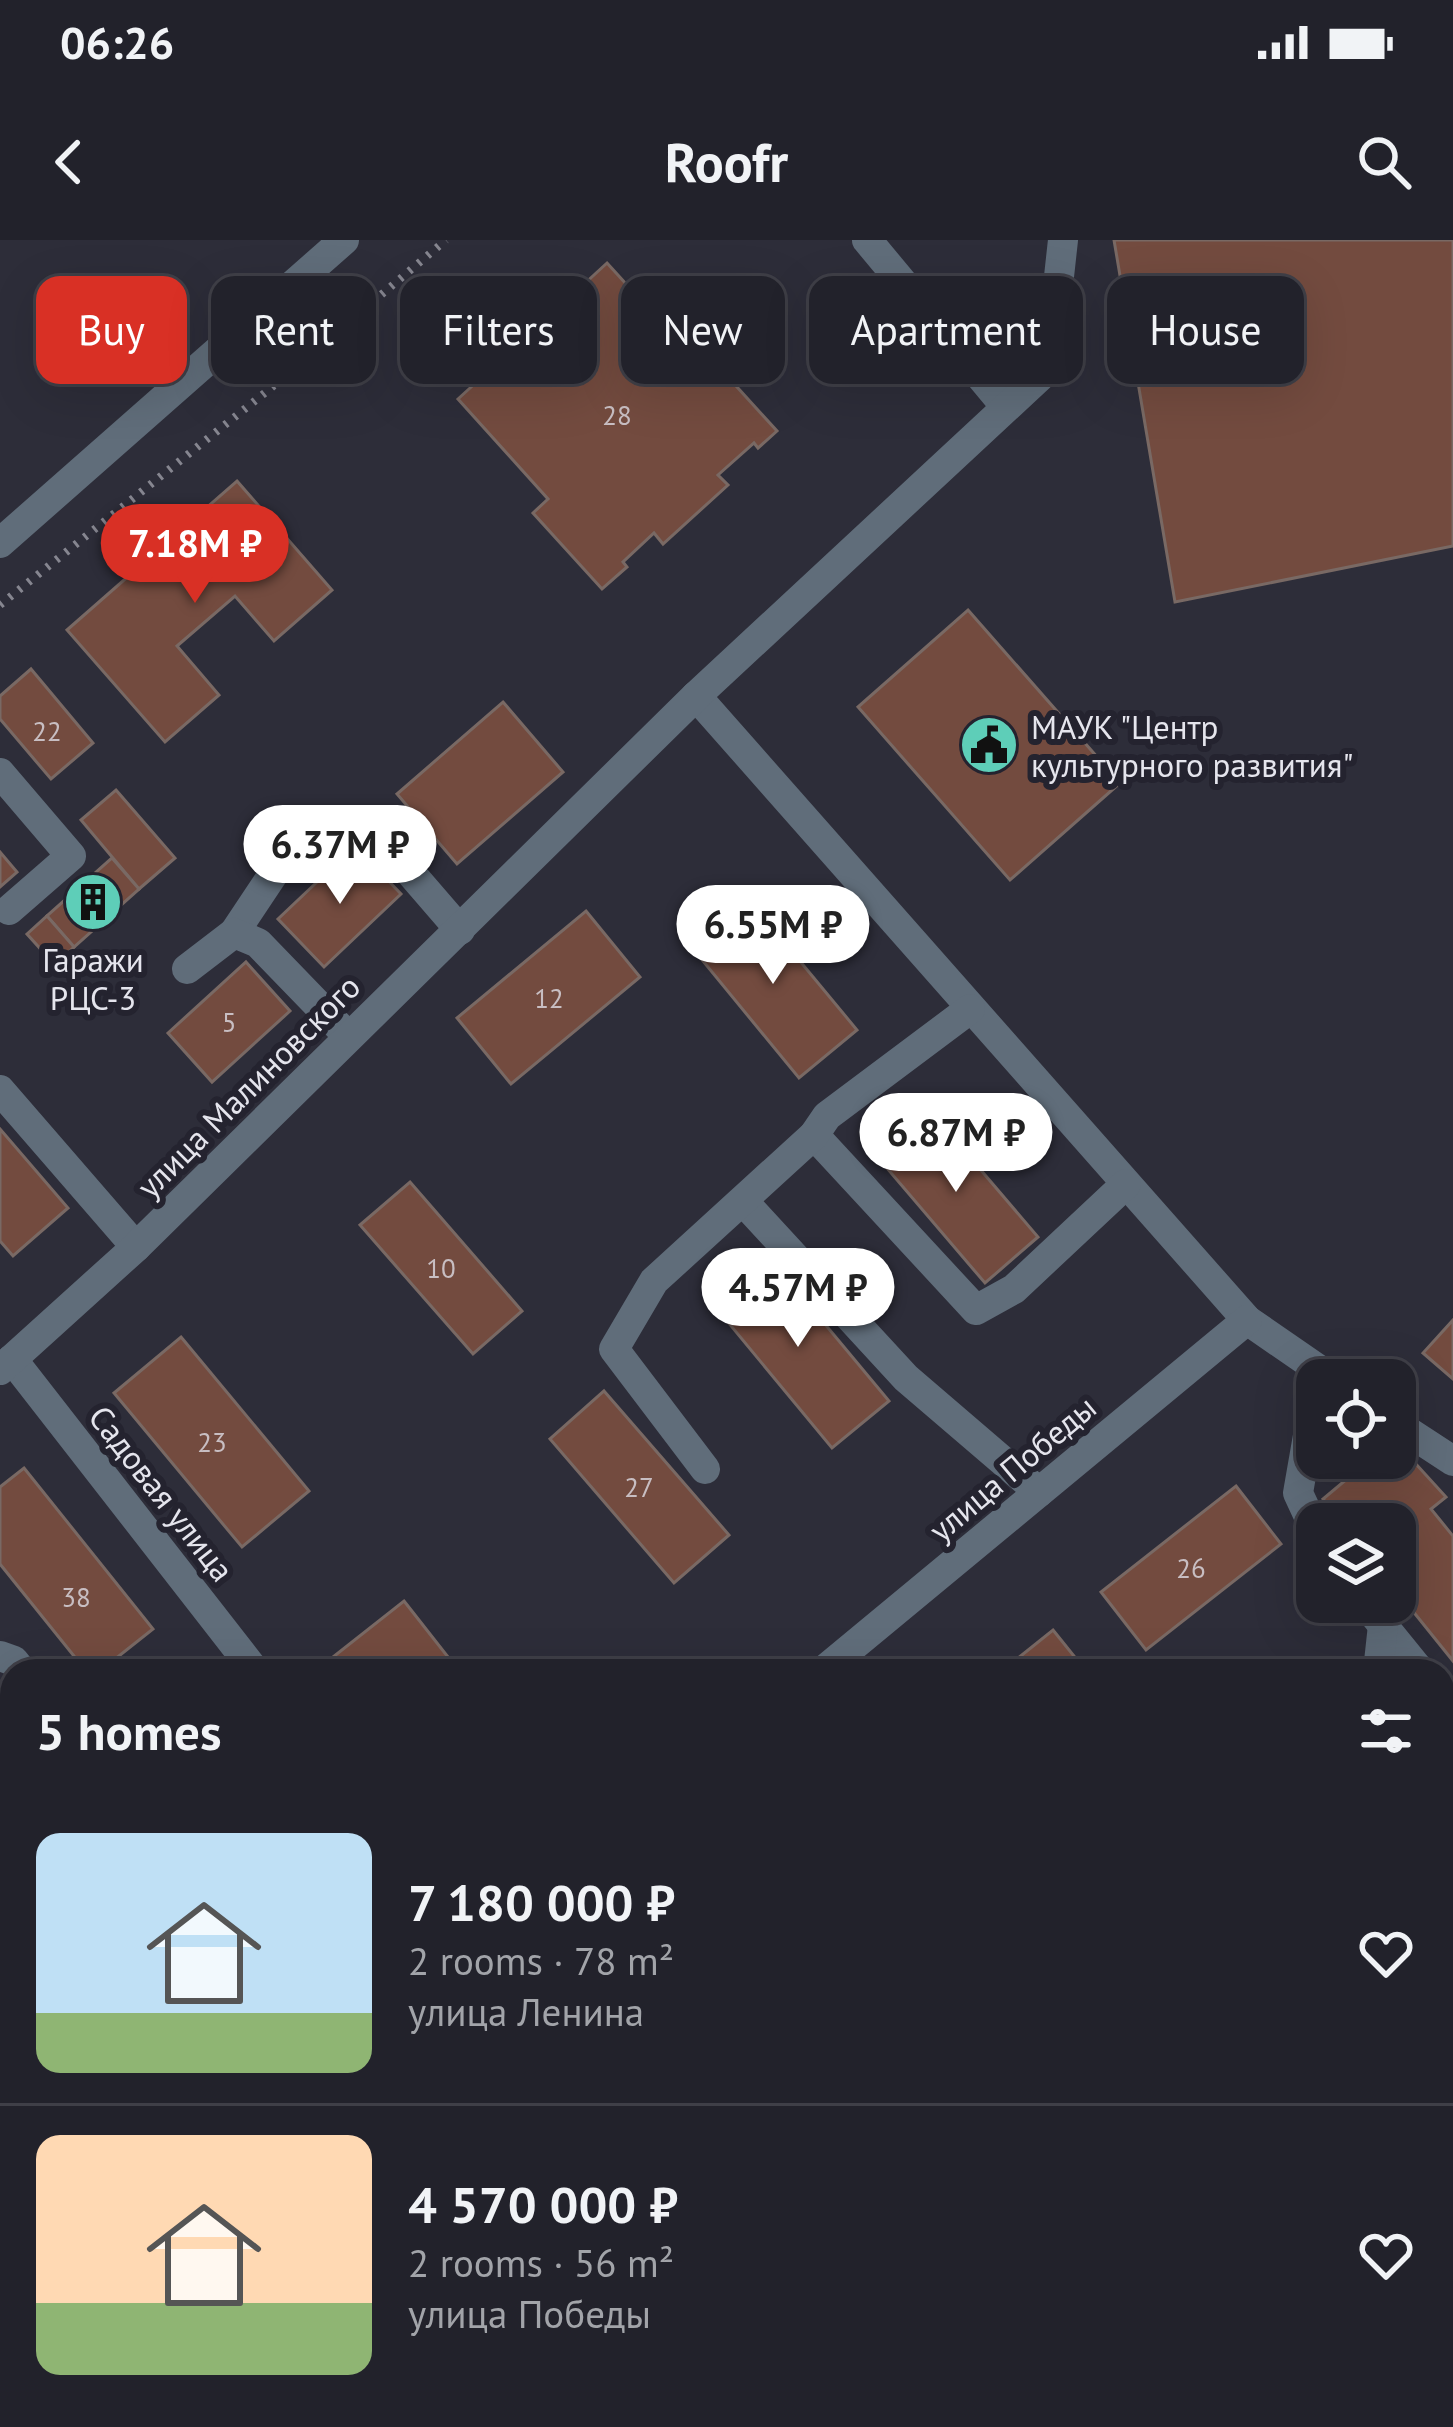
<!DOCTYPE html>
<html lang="en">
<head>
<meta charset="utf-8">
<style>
	body { margin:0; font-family:"PT Sans",sans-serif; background:#2e2f37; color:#f1f3f6; height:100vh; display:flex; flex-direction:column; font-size:45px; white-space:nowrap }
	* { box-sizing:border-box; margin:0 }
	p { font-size:39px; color:#a2a4a9 }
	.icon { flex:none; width:66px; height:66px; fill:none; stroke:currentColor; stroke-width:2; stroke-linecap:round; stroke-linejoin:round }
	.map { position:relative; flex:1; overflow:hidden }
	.side { position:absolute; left:0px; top:1419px; width:1455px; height:768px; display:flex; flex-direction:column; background:#22222b; border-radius:36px 36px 0 0; box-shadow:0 12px 48px #0002,0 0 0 3px #3f3f47 }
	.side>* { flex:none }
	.hud { position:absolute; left:36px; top:36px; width:1383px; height:108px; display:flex; gap:24px }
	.fabs { position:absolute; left:1296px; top:1119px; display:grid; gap:24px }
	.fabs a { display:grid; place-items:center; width:120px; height:120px; border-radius:24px; background:#22222b; box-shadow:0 12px 48px #0002,0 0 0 3px #3f3f47; font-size:60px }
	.price { position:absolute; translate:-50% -102px; padding:0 27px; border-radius:42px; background:#fff; color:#222; font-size:39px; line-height:78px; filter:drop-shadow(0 3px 6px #0008) }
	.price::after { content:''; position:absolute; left:50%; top:72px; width:36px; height:27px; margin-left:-18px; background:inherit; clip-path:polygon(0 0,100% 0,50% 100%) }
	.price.current { background:#d93025; color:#fff }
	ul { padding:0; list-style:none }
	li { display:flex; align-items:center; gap:36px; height:300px; padding:0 36px }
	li+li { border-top:3px solid #3f3f47 }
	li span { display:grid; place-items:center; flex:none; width:336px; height:240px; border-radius:24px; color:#555 }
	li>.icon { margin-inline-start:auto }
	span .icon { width:144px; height:144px; fill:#fffc; stroke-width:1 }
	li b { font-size:51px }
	h2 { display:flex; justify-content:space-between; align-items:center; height:144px; padding:0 36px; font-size:51px }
	.tag { padding:0 42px; border-radius:24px; background:#22222b; box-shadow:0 12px 48px #0002,0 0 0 3px #3f3f47; font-size:42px; line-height:108px }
	.tag.current { background:#d93025; color:#fff }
	.status { display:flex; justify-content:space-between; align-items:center; height:84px; padding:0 60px; background:#22222b; direction:ltr }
	.status svg { height:33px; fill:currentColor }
	header { display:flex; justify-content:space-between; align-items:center; height:156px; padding:0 36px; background:#22222b; font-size:54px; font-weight:600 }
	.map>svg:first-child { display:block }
	.building { fill:#734b3f; stroke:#796964; stroke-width:3 }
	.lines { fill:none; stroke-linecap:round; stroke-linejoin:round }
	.path { stroke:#868690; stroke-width:8; stroke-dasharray:3 9; stroke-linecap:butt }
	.minor { stroke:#606d7a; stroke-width:30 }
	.rail { stroke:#9999a3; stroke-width:9; stroke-dasharray:6 12; stroke-linecap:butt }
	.labels { text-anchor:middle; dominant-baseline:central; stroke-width:12; stroke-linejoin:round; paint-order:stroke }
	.number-label { font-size:27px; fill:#c8bec2 }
	.poi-label { font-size:33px; fill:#e5e5ed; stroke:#24232f; text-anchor:start }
	.street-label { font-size:33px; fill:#e5e5ed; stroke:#24232f }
</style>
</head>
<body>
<div class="status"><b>06:26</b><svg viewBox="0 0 49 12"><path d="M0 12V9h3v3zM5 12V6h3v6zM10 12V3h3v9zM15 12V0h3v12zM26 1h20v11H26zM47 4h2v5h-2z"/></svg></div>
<header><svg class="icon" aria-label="back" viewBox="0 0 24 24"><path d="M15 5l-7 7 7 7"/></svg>Roofr<svg class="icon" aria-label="search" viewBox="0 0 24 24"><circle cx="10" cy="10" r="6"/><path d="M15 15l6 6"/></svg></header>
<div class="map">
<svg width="1453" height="2187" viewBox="0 0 1453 2187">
	<rect width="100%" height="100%" fill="#2d2d39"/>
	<g class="building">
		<path d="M 1114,0 L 1453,0 L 1453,306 L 1175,362 Z"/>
		<path d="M 607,23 L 698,123 L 707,114 L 777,191 L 758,208 L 754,203 L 718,235 L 728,245 L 663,304 L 654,293 L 623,322 L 627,327 L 602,349 L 533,273 L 548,259 L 458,159 L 504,117 L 495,108 L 561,47 L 570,57 Z"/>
		<path d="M 237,241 L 332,350 L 274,401 L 235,356 L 177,406 L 219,455 L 165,502 L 67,390 Z"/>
		<path d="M 968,370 L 1120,543 L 1010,640 L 858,467 Z"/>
		<path d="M 31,429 L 93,503 L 51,539 L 0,479 L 0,456 Z"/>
		<path d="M 503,462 L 563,532 L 457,624 L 397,554 Z"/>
		<path d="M 116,550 L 175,618 L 139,649 L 81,580 Z"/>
		<path d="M 355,606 L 401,654 L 324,727 L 278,679 Z"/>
		<path d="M 0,612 L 17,632 L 0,647 Z"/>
		<path d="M 112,618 L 139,649 L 74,707 L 47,676 Z"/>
		<path d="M 746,656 L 857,790 L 799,838 L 689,704 Z"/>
		<path d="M 586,671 L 640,737 L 511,844 L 457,778 Z"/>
		<path d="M 47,676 L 74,707 L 55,725 L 27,694 Z"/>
		<path d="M 246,722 L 290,771 L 212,842 L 168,793 Z"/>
		<path d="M 927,867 L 1038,997 L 985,1043 L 874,913 Z"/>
		<path d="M 0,889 L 68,968 L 13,1016 L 0,1001 Z"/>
		<path d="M 410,942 L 522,1071 L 473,1114 L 360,985 Z"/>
		<path d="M 764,1011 L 889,1161 L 832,1208 L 708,1058 Z"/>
		<path d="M 1453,1080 L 1453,1139 L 1423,1113 Z"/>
		<path d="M 181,1097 L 309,1251 L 242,1307 L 114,1153 Z"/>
		<path d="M 604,1151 L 729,1295 L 674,1343 L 550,1199 Z"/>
		<path d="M 1395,1201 L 1446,1257 L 1431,1269 L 1453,1296 L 1453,1421 L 1395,1349 L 1395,1284 L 1343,1284 L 1323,1259 L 1372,1218 L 1395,1218 Z"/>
		<path d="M 24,1228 L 153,1389 L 100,1431 L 86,1431 L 0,1324 L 0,1247 Z"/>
		<path d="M 1236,1246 L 1281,1304 L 1146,1410 L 1101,1352 Z"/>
		<path d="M 404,1361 L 459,1431 L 344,1431 L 333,1417 Z"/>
		<path d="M 1053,1390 L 1086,1431 L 1002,1431 Z"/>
		<path d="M 1443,1503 L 1453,1515 L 1453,1622 L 1443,1610 Z"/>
		<path d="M 1443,1662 L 1453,1676 L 1453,1805 L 1443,1791 Z"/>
		<path d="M 89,2175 L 207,2175 L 193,2187 L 91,2187 L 85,2179 Z"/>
		<path d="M 1128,2175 L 1247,2175 L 1241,2187 L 1122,2187 Z"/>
	</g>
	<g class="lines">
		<path class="path" d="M 0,365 L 266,152 L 446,0"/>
		<g class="minor">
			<path d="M 867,0 L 1006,167"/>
			<path d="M 0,303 L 344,0"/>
			<path d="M 696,456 L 1247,1080 L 1334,1140"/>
			<path d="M 0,533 L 71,616 L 9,670"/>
			<path d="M 234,693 L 284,618 L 365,580 L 460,690"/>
			<path d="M 187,729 L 234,693 L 258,703 L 348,796"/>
			<path d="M 0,850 L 136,1007"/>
			<path d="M 814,895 L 976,1070 L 1014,1049 L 1126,944"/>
			<path d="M 743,961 L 906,1138 L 1039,1252"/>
			<path d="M 12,1119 L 255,1431"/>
			<path d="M 0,1130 L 136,1007 L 696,456 L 1049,128 L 1063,0"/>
			<path d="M 1317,1144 L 1298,1253 L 1317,1294"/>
			<path d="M 1395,1183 L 1453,1221"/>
			<path d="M 705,1229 L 614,1109 L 654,1041 L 814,895 L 827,876 L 970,769"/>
			<path d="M 1364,1362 L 1420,1431"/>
			<path d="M 0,1416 L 14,1421 L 22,1431"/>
			<path d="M 823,1431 L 1247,1080"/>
			<path d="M 1378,1431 L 1383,1385"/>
			<path d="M 1443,1460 L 1453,1473"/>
			<path d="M 1443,1645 L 1453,1657"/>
			<path d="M 1443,1813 L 1446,1819"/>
			<path d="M 0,2110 L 12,2100"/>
			<path d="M 896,2175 L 907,2187"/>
			<path d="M 286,2187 L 301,2175"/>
		</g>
		<path class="rail" d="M 1311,2187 L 1318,2175"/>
	</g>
	<defs>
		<symbol id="civic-disc" viewBox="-11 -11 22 22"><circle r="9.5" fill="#5eceb8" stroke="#24232f"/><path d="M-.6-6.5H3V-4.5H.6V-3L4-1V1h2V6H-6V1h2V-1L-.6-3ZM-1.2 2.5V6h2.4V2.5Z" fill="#111"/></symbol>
		<symbol id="building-disc" viewBox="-11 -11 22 22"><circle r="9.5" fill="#5eceb8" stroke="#24232f"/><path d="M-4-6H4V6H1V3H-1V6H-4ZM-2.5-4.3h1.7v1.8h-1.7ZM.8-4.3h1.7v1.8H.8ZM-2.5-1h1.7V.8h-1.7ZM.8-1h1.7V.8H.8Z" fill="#111"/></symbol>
	</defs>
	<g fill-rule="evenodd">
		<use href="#civic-disc" x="956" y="472" width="66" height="66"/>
		<use href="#building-disc" x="60" y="629" width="66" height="66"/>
	</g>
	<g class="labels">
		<g class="number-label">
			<text x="617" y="175">28</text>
			<text x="47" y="491">22</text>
			<text x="549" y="758">12</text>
			<text x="229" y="782">5</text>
			<text x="441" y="1028">10</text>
			<text x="212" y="1202">23</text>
			<text x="639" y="1247">27</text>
			<text x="1191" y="1328">26</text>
			<text x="76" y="1357">38</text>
		</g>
		<g class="poi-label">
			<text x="1031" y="486">МАУК "Центр<tspan x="1031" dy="38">культурного развития"</tspan></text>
			<text x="93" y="719" text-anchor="middle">Гаражи<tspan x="93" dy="38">РЦС-3</tspan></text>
		</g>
		<g class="street-label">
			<text transform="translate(248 846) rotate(-45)">улица Малиновского</text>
			<text transform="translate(1012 1228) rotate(-40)">улица Победы</text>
			<text transform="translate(162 1253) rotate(52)">Садовая улица</text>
		</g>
	</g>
</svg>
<div class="fabs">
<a><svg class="icon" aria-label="locate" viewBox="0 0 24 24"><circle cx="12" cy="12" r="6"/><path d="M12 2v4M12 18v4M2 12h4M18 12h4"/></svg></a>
<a><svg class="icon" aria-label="layers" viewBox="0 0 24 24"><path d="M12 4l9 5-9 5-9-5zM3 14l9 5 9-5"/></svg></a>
</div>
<b class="price current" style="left:195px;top:366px">7.18M ₽</b>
<b class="price" style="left:340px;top:667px">6.37M ₽</b>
<b class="price" style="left:773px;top:747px">6.55M ₽</b>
<b class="price" style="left:956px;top:955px">6.87M ₽</b>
<b class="price" style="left:798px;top:1110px">4.57M ₽</b>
<div class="hud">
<a class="tag current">Buy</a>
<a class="tag">Rent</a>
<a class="tag">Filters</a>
<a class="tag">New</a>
<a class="tag">Apartment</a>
<a class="tag">House</a>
</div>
<section class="side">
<h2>5 homes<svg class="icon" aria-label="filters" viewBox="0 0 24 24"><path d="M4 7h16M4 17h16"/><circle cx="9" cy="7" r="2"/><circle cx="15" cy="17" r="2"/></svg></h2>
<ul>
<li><span style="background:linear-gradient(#bfe0f5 75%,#8fb573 0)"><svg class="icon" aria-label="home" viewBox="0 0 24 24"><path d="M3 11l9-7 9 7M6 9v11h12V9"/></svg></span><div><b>7 180 000 ₽</b><p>2 rooms · 78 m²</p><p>улица Ленина</p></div><svg class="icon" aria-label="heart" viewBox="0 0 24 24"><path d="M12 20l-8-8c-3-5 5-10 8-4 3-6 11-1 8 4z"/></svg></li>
<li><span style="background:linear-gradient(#ffd9b3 70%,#8fb573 0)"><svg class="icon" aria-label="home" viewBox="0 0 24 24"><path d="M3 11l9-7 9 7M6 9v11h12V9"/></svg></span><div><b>4 570 000 ₽</b><p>2 rooms · 56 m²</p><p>улица Победы</p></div><svg class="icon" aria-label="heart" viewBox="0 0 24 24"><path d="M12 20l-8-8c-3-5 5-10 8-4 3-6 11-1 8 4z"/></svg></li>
</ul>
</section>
</div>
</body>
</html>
